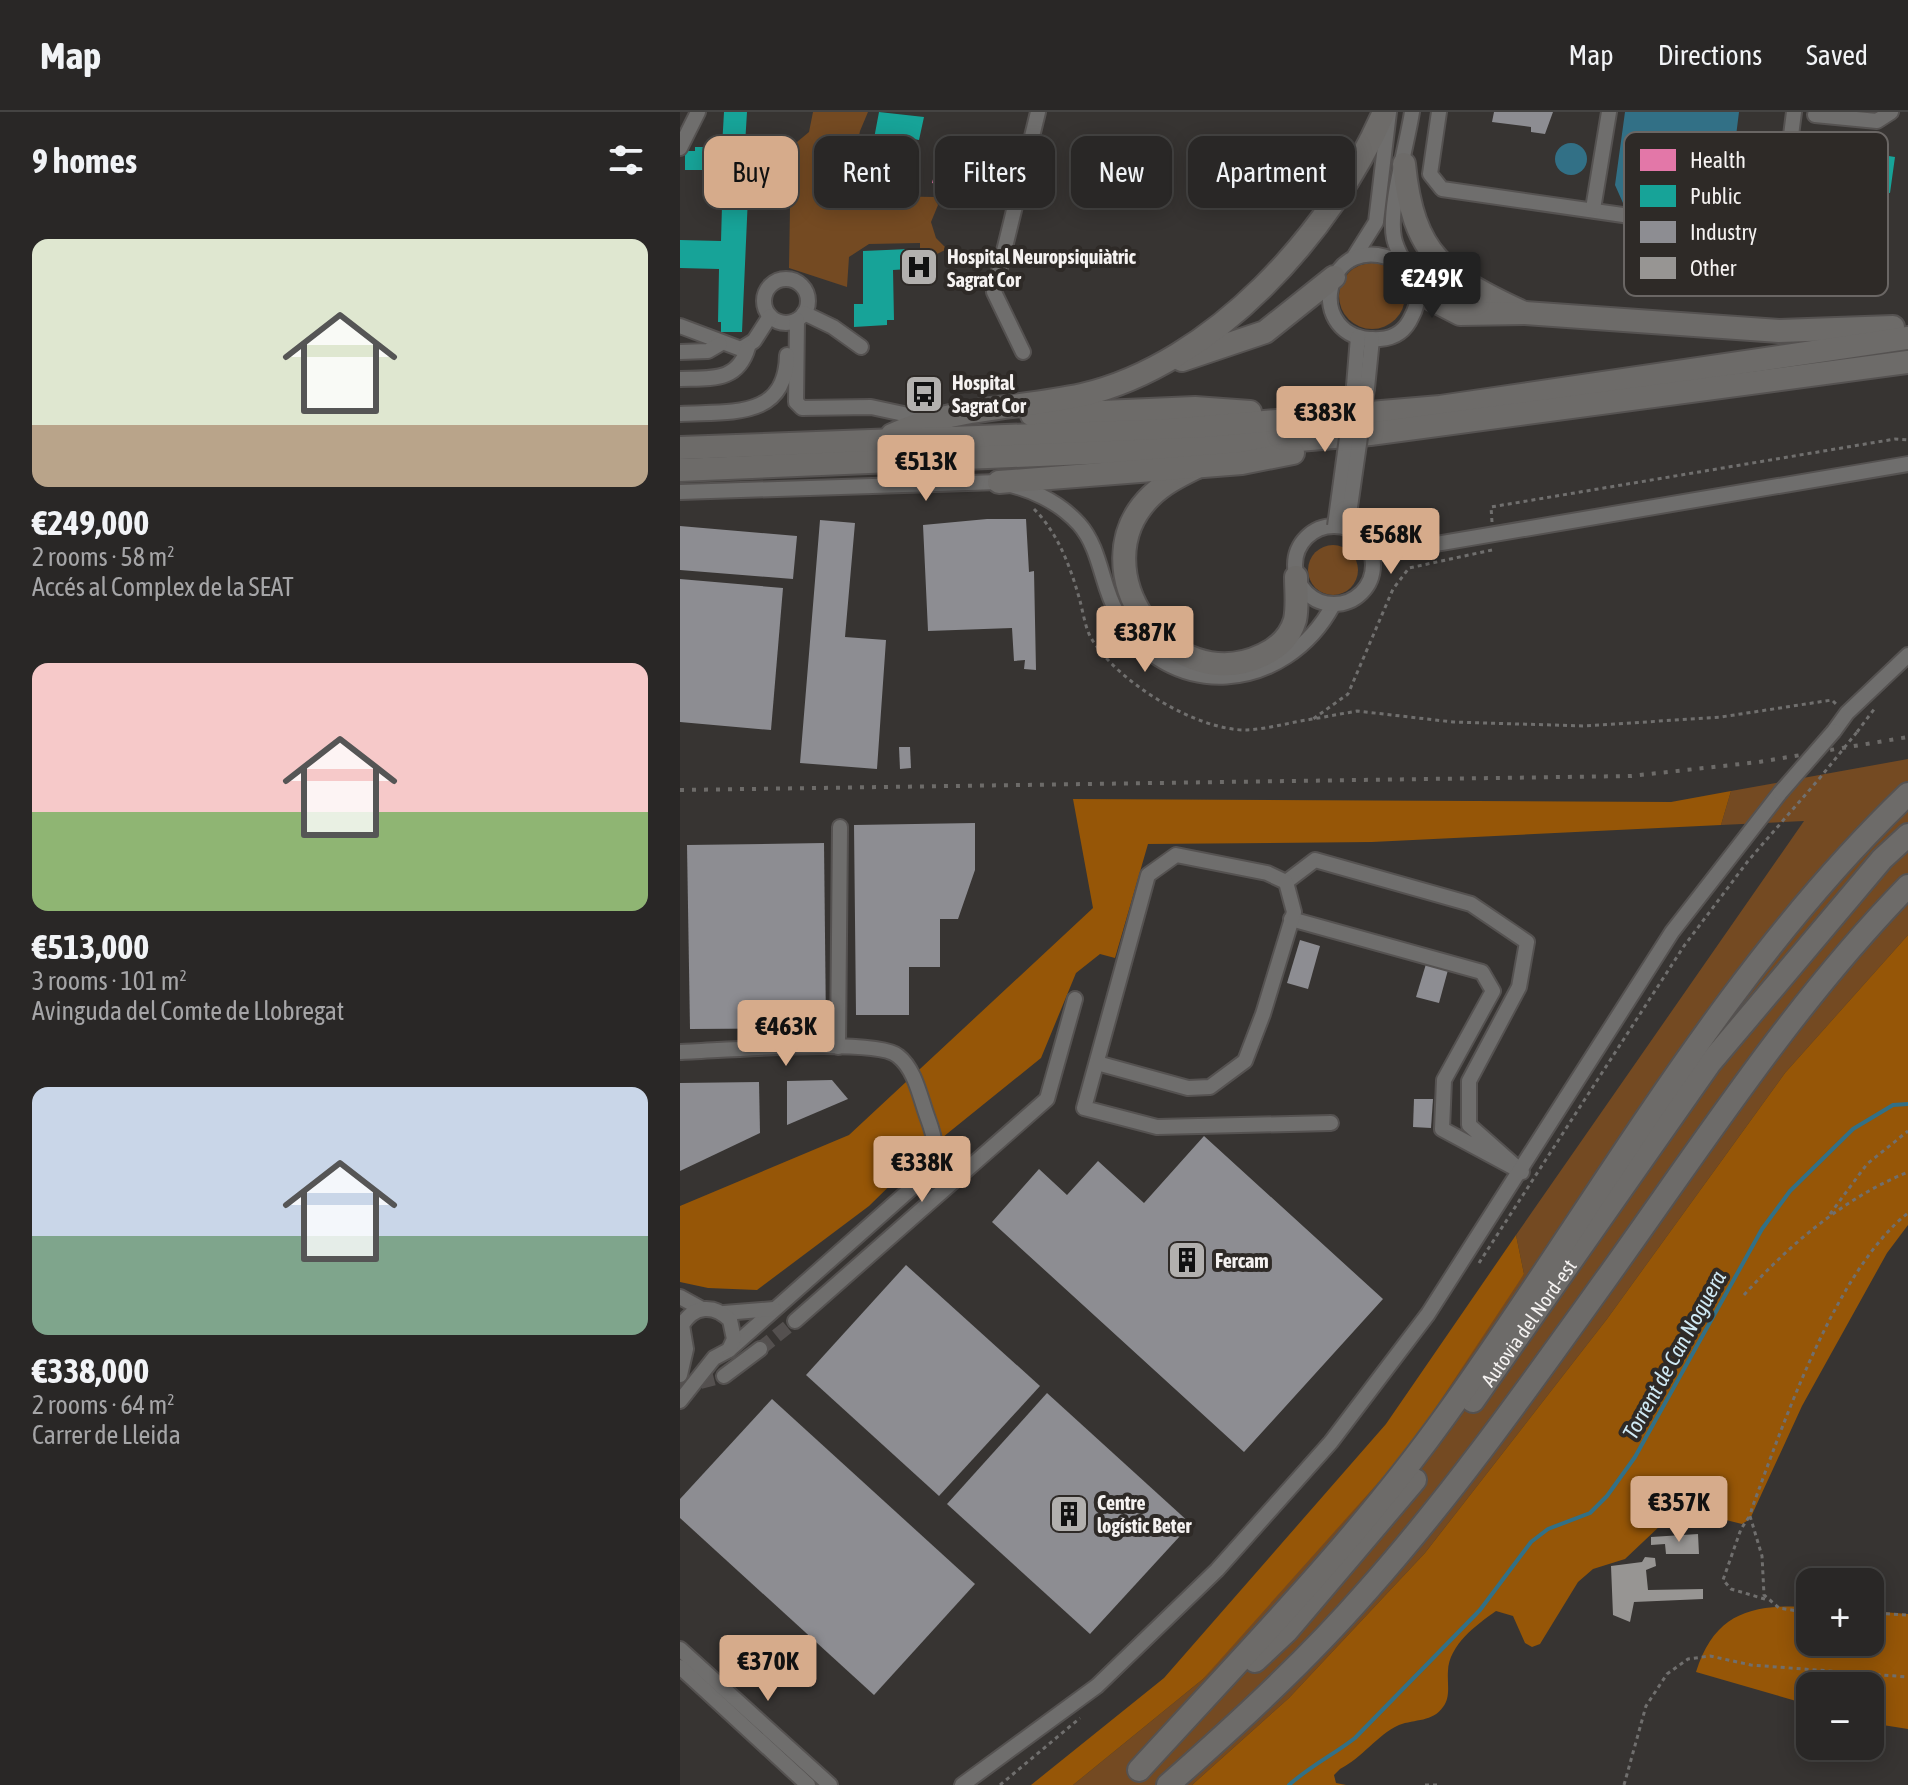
<!DOCTYPE html>
<html lang="en">
<head>
<meta charset="utf-8">
<style>
	body { margin:0; font-family:"Asap Condensed",sans-serif; background:#353332; color:#f1f3f6; height:100vh; display:flex; flex-direction:column; font-size:30px; white-space:nowrap }
	* { box-sizing:border-box; margin:0 }
	p { font-size:26px; color:#a5a5a7 }
	.icon { flex:none; width:44px; height:44px; fill:none; stroke:currentColor; stroke-width:2; stroke-linecap:round; stroke-linejoin:round }
	.map { position:relative; flex:1; overflow:hidden }
	.details { display:flex; flex-direction:column; background:#292726; width:680px }
	.details>* { flex:none }
	.guide { position:absolute; left:24px; top:24px; width:760px; height:72px; display:flex; gap:16px }
	.buttons { position:absolute; left:1116px; top:1456px; display:grid; gap:16px }
	.buttons a { display:grid; place-items:center; width:88px; height:88px; border-radius:16px; background:#292726; box-shadow:0 4px 20px #0003,0 0 0 2px #454443; font-size:40px }
	.price { position:absolute; translate:-50% -68px; padding:0 18px; border-radius:8px; background:#d6ab8b; color:#111; font-size:26px; line-height:52px; filter:drop-shadow(0 2px 4px #0008) }
	.price::after { content:''; position:absolute; left:50%; top:48px; width:24px; height:18px; margin-left:-12px; background:inherit; clip-path:polygon(0 0,100% 0,50% 100%) }
	.price.selected { background:#222; color:#fff }
	ul { padding:0; list-style:none }
	li { display:grid; align-content:center; gap:16px; height:424px; padding:0 32px }
	li span { display:grid; place-items:center; height:248px; border-radius:16px; color:#555 }
	li>.icon { margin-inline-start:auto }
	span .icon { width:144px; height:144px; fill:#fffc; stroke-width:1 }
	li b { font-size:34px }
	h2 { display:flex; justify-content:space-between; align-items:center; height:96px; padding:0 32px; font-size:34px }
	.tag { padding:0 28px; border-radius:16px; background:#292726; box-shadow:0 4px 20px #0003,0 0 0 2px #454443; font-size:28px; line-height:72px }
	.tag.selected { background:#d6ab8b; color:#111 }
	header { display:flex; align-items:center; gap:48px; box-sizing:border-box; height:112px; padding:0 40px; background:#292726; border-bottom:2px solid #454443 }
	header strong { font-size:38px }
	nav { display:flex; gap:44px; margin-inline-start:auto; font-size:28px }
	main { display:flex; flex:1; min-height:0 }
	.map>svg:first-child { display:block }
	.green { fill:#744a22 }
	.forest { fill:#965607 }
	.water { fill:#327086 }
	.health { fill:#e377a8 }
	.public { fill:#17a398 }
	.industry { fill:#8d8d92 }
	.lines { fill:none; stroke-linecap:round; stroke-linejoin:round }
	.stream { stroke:#327086; stroke-width:4 }
	.building { fill:#979593 }
	.minor-tunnel { stroke:#54504f; stroke-width:14; stroke-dasharray:14 7; stroke-linecap:butt }
	.minor-casing { stroke:#555251; stroke-width:18 }
	.highway-casing { stroke:#555251; stroke-width:26 }
	.path { stroke:#706f6e; stroke-width:3; stroke-dasharray:4 4; stroke-linecap:butt }
	.minor { stroke:#6f6e6d; stroke-width:14 }
	.highway { stroke:#6d6b69; stroke-width:22 }
	.rail { stroke:#6d6b69; stroke-width:4; stroke-dasharray:4 8; stroke-linecap:butt }
	.minor-bridge-casing { stroke:#555251; stroke-width:18; stroke-linecap:butt }
	.path-bridge { stroke:#706f6e; stroke-width:3; stroke-dasharray:4 4; stroke-linecap:butt }
	.minor-bridge { stroke:#6f6e6d; stroke-width:14 }
	.labels { text-anchor:middle; dominant-baseline:central; stroke-width:8; stroke-linejoin:round; paint-order:stroke }
	.poi-label { font-size:20px; font-weight:bold; fill:#f5f2f1; stroke:#2e2a27; text-anchor:start }
	.street-label { font-size:20px; fill:#f5f2f1; stroke:#2e2a27 }
	.water-label { font-size:22px; font-style:italic; fill:#cfe9f4; stroke:#2e2a27 }
	.key { fill:#2e2a27; stroke:#6a6664; stroke-width:2 }
	.key-label { font-size:22px; fill:#f5f2f1 }
</style>
</head>
<body>
<header>
<strong>Map</strong>
<nav><a>Map</a><a>Directions</a><a>Saved</a></nav>
</header>
<main>
<section class="details">
<h2>9 homes<svg class="icon" aria-label="filters" viewBox="0 0 24 24"><path d="M4 7h16M4 17h16"/><circle cx="9" cy="7" r="2"/><circle cx="15" cy="17" r="2"/></svg></h2>
<ul>
<li><span style="background:linear-gradient(#dfe7d0 75%,#b9a48a 0)"><svg class="icon" aria-label="home" viewBox="0 0 24 24"><path d="M3 11l9-7 9 7M6 9v11h12V9"/></svg></span><div><b>€249,000</b><p>2 rooms · 58 m²</p><p>Accés al Complex de la SEAT</p></div></li>
<li><span style="background:linear-gradient(#f6c9c9 60%,#8fb573 0)"><svg class="icon" aria-label="home" viewBox="0 0 24 24"><path d="M3 11l9-7 9 7M6 9v11h12V9"/></svg></span><div><b>€513,000</b><p>3 rooms · 101 m²</p><p>Avinguda del Comte de Llobregat</p></div></li>
<li><span style="background:linear-gradient(#c9d6e8 60%,#7fa58c 0)"><svg class="icon" aria-label="home" viewBox="0 0 24 24"><path d="M3 11l9-7 9 7M6 9v11h12V9"/></svg></span><div><b>€338,000</b><p>2 rooms · 64 m²</p><p>Carrer de Lleida</p></div></li>
</ul>
</section>
<div class="map">
<svg width="1228" height="1673" viewBox="0 0 1228 1673">
	<rect width="100%" height="100%" fill="#373432"/>
	<g class="green">
		<path d="M 133,0 L 188,0 L 180,19 L 171,62 L 186,69 L 191,80 L 203,84 L 254,85 L 258,93 L 251,110 L 256,126 L 267,137 L 253,144 L 240,144 L 240,131 L 189,132 L 169,145 L 167,175 L 109,156 L 111,35 L 129,20 Z"/>
		<circle cx="692" cy="184" r="33"/>
		<circle cx="653" cy="458" r="25"/>
		<path d="M 1228,647 L 1228,823 L 1105,961 L 927,1207 L 745,1441 L 609,1586 L 512,1673 L 393,1673 L 523,1567 L 844,1162 L 836,1123 L 1124,709 L 1041,713 L 1051,679 Z"/>
	</g>
	<g class="forest">
		<path d="M 1051,679 L 1041,713 L 692,730 L 468,732 L 435,846 L 420,842 L 396,861 L 361,946 L 242,1042 L 189,1094 L 77,1178 L 28,1176 L 0,1170 L 0,1094 L 169,1023 L 413,796 L 393,687 L 991,690 Z"/>
		<path d="M 1228,823 L 1228,1113 L 1207,1141 L 1122,1294 L 1070,1407 L 1062,1412 L 1018,1401 L 982,1412 L 945,1447 L 913,1457 L 898,1470 L 860,1532 L 852,1535 L 845,1531 L 833,1504 L 816,1499 C 796,1513 769,1533 768,1559 C 767,1571 771,1585 763,1595 C 753,1610 735,1607 719,1613 C 697,1623 682,1646 660,1657 L 654,1663 L 656,1671 L 666,1673 L 512,1673 L 609,1586 L 745,1441 L 927,1207 L 1105,961 Z"/>
		<path d="M 836,1123 L 844,1162 L 729,1336 L 523,1567 L 393,1673 L 351,1673 L 484,1566 L 706,1312 Z"/>
		<path d="M 1130,1495 L 1130,1530 L 1190,1530 L 1190,1499 L 1228,1502 L 1228,1617 L 1190,1611 L 1190,1574 L 1130,1574 L 1130,1593 L 1016,1560 C 1035,1500 1072,1492 1130,1495 Z"/>
	</g>
	<g class="water">
		<path d="M 945,0 L 1059,0 L 1048,88 L 1042,99 L 1024,103 L 1013,96 L 1010,86 L 999,98 L 986,99 L 976,91 L 973,81 L 962,93 L 943,91 L 935,73 Z"/>
		<circle cx="891" cy="47" r="16"/>
	</g>
	<path class="health" d="M 257,52 L 269,54 L 264,74 L 252,71 Z"/>
	<g class="public">
		<path d="M 44,0 L 67,0 L 64,49 L 81,49 L 81,62 L 69,62 L 62,220 L 41,220 L 41,210 L 38,210 L 39,157 L 0,156 L 0,128 L 41,129 L 43,58 L 5,58 L 5,39 L 15,39 L 15,35 L 42,35 Z"/>
		<path d="M 199,0 L 244,5 L 239,28 L 223,25 L 220,37 L 228,39 L 227,45 L 231,46 L 223,78 L 220,77 L 219,83 L 211,81 L 210,85 L 195,81 L 186,69 Z"/>
		<path d="M 1140,33 L 1215,45 L 1210,81 L 1184,78 L 1182,88 L 1134,85 Z"/>
		<path d="M 229,137 L 229,157 L 213,158 L 214,208 L 207,208 L 207,213 L 174,215 L 174,192 L 183,192 L 183,139 Z"/>
	</g>
	<g class="industry">
		<path d="M 814,0 L 873,0 L 865,22 L 851,20 L 851,15 L 812,10 Z"/>
		<path d="M 307,407 L 346,407 L 349,460 L 354,459 L 356,558 L 344,557 L 345,548 L 334,549 L 332,516 L 248,519 L 243,413 Z"/>
		<path d="M 140,408 L 175,411 L 165,525 L 206,528 L 197,657 L 120,651 Z"/>
		<path d="M 0,414 L 117,424 L 113,467 L 0,458 Z"/>
		<path d="M 0,467 L 103,476 L 91,618 L 0,610 Z"/>
		<path d="M 219,635 L 230,635 L 231,656 L 220,657 Z"/>
		<path d="M 295,711 L 295,758 L 278,807 L 260,807 L 260,855 L 229,855 L 229,903 L 176,903 L 174,713 Z"/>
		<path d="M 144,731 L 146,916 L 10,917 L 7,733 Z"/>
		<path d="M 620,828 L 640,834 L 628,877 L 607,871 Z"/>
		<path d="M 746,852 L 768,858 L 759,891 L 736,885 Z"/>
		<path d="M 152,968 L 168,987 L 107,1013 L 107,969 Z"/>
		<path d="M 79,970 L 80,1021 L 0,1059 L 0,971 Z"/>
		<path d="M 734,987 L 753,987 L 751,1016 L 733,1015 Z"/>
		<path d="M 524,1024 L 703,1187 L 564,1340 L 312,1110 L 359,1057 L 387,1083 L 418,1049 L 464,1091 Z"/>
		<path d="M 226,1153 L 360,1274 L 259,1384 L 126,1263 Z"/>
		<path d="M 367,1281 L 511,1412 L 410,1522 L 267,1392 Z"/>
		<path d="M 92,1287 L 295,1472 L 194,1583 L 0,1406 L 0,1387 Z"/>
	</g>
	<g class="lines">
		<path class="stream" d="M 609,1673 C 630,1654 653,1643 675,1626 L 800,1498 L 851,1430 L 868,1417 L 910,1401 L 927,1384 L 955,1345 L 1082,1117 L 1110,1079 L 1173,1017 L 1213,993 L 1228,992"/>
	</g>
	<g class="building">
		<path d="M 1018,1422 L 1019,1442 L 986,1442 L 985,1432 L 971,1433 L 971,1425 Z"/>
		<path d="M 965,1445 L 975,1446 L 976,1454 L 966,1458 L 968,1478 L 1023,1477 L 1023,1487 L 954,1490 L 950,1510 L 933,1503 L 931,1454 L 962,1450 Z"/>
	</g>
	<g class="lines">
		<g class="minor-tunnel">
			<path d="M 80,1237 L 115,1209"/>
			<path d="M 0,1275 L 44,1264"/>
		</g>
		<defs>
			<g id="minor">
				<path d="M 759,0 L 750,62 L 762,77 L 1082,123 L 1095,114 L 1101,101 L 1114,0"/>
				<path d="M 1135,3 L 1197,9 L 1211,0"/>
				<path d="M 0,36 L 18,0"/>
				<path d="M 913,97 L 929,0"/>
				<path d="M 674,145 L 696,110 L 709,0"/>
				<path d="M 723,152 C 643,108 619,232 700,227 C 716,226 726,218 732,204 C 749,172 720,155 714,126 C 708,97 727,33 732,0"/>
				<circle cx="106" cy="189" r="22"/>
				<path d="M 124,201 L 153,215 L 181,235"/>
				<path d="M 117,208 L 116,290 L 122,296 L 191,295 L 247,307"/>
				<path d="M 0,214 L 61,237 L 74,229 L 90,204"/>
				<path d="M 0,240 L 28,239 L 40,232"/>
				<path d="M 343,240 L 314,180 L 358,0"/>
				<path d="M 0,267 C 32,266 58,270 68,235"/>
				<path d="M 674,274 L 678,225"/>
				<path d="M 687,276 L 692,227"/>
				<path d="M 0,302 C 50,299 106,308 107,243"/>
				<path d="M 0,380 L 319,370 C 350,377 377,388 399,412 C 421,437 421,473 437,501 C 488,593 606,581 653,493"/>
				<circle cx="654" cy="453" r="39"/>
				<path d="M 691,443 L 1228,352"/>
				<path d="M 1154,619 L 1167,601 L 1228,543"/>
				<path d="M 606,770 L 635,748 L 791,792 L 847,830 L 839,875 L 789,969 L 789,1013 L 842,1060 L 762,1017 L 764,968 L 813,879 L 802,860 L 611,807"/>
				<path d="M 158,935 L 160,715"/>
				<path d="M 0,940 C 37,939 196,925 218,944 C 235,957 240,985 247,1004 C 256,1028 261,1045 243,1066 L 49,1238 L 34,1246 L 0,1289"/>
				<path d="M 417,951 L 508,976 L 530,975 L 565,949 L 583,902 L 614,800 L 606,770 L 587,761 L 496,743 L 468,763 L 404,996 L 477,1015 L 651,1011"/>
				<path d="M 0,1185 L 20,1196"/>
				<path d="M 44,1201 L 94,1197"/>
				<path d="M 115,1209 L 367,987 L 395,887"/>
				<path d="M 0,1263 L 6,1237 L 2,1213 C 14,1193 34,1192 50,1208 L 54,1227 L 49,1238"/>
				<path d="M 44,1264 L 80,1237"/>
				<path d="M 0,1537 L 150,1673"/>
				<path d="M 0,1555 L 128,1673"/>
				<path d="M 282,1673 L 417,1574 L 537,1458 L 651,1330 L 748,1202 L 992,820 L 1100,681"/>
			</g>
			<g id="highway">
				<path d="M 724,52 C 733,143 764,164 844,201"/>
				<path d="M 736,169 L 753,188 L 780,202 L 845,201 L 1099,219 L 1213,215"/>
				<path d="M 502,248 L 585,220 L 654,165"/>
				<path d="M 352,303 L 515,296 L 570,300"/>
				<path d="M 212,323 C 272,295 338,297 402,283 C 534,252 652,120 704,0"/>
				<path d="M 0,336 L 490,318 L 760,295 L 1228,226"/>
				<path d="M 517,355 C 501,363 484,371 471,384 C 397,456 490,588 583,543 C 598,536 610,525 615,508 C 618,494 616,479 616,465"/>
				<path d="M 0,358 L 526,336 L 690,322 L 1228,250"/>
				<path d="M 319,370 L 562,351 L 613,341"/>
				<path id="s1" d="M 793,1289 L 1030,951 L 1202,747 L 1228,723"/>
				<path d="M 575,1549 L 607,1519 L 735,1368"/>
				<path d="M 459,1658 C 564,1543 675,1430 766,1303 C 916,1095 1041,861 1228,682"/>
				<path d="M 488,1673 C 557,1612 626,1549 687,1479 C 774,1381 850,1273 926,1167 C 1023,1032 1112,893 1228,774"/>
			</g>
		</defs>
		<use href="#minor" class="minor-casing"/>
		<use href="#highway" class="highway-casing"/>
		<g class="path">
			<path d="M 354,397 C 378,421 391,456 400,489 C 403,500 405,514 410,524 C 434,568 516,619 567,618 C 588,617 611,610 633,607"/>
			<path d="M 812,410 L 811,395 L 1215,327 L 1228,328"/>
			<path d="M 812,438 L 729,456 L 713,477 L 668,582 L 633,607 L 677,599 L 773,610 L 905,614 L 1041,605 L 1152,588 L 1156,592"/>
			<path d="M 1177,620 L 1195,596"/>
			<path d="M 1150,1102 L 1187,1052 L 1228,1019"/>
			<path d="M 799,1151 L 1004,834 L 1068,749 L 1139,667"/>
			<path d="M 1064,1183 C 1110,1132 1164,1086 1228,1060"/>
			<path d="M 1069,1405 L 1061,1417 L 1043,1468 L 1051,1477 L 1088,1488"/>
			<path d="M 1130,1501 L 1099,1496 L 1084,1483 L 1082,1444 L 1070,1404 L 1072,1396 C 1104,1310 1156,1158 1228,1101"/>
			<path d="M 1190,1501 L 1228,1503"/>
			<path d="M 320,1673 L 400,1606"/>
			<path d="M 745,1673 L 761,1673"/>
			<path d="M 944,1673 L 966,1594 L 987,1562 L 1008,1547 L 1030,1544 L 1071,1553 L 1228,1565"/>
		</g>
		<use href="#minor" class="minor"/>
		<use href="#highway" class="highway"/>
		<path class="rail" d="M 0,678 L 951,664 L 1079,650 L 1228,625"/>
		<defs>
			<g id="minor-bridge">
				<path d="M 655,414 L 674,274"/>
				<path d="M 667,416 L 687,276"/>
				<path d="M 1100,681 L 1154,619"/>
			</g>
		</defs>
		<use href="#minor-bridge" class="minor-bridge-casing"/>
		<path class="path-bridge" d="M 1139,667 L 1177,620"/>
		<use href="#minor-bridge" class="minor-bridge"/>
	</g>
	<defs>
		<symbol id="hospital-square" viewBox="-11 -11 22 22"><rect x="-9" y="-9" width="18" height="18" rx="4" fill="#b2b0ae" stroke="#2e2a27"/><path d="M-5-5h3v3.5h4V-5h3V5h-3V1.5h-4V5h-3Z" fill="#111"/></symbol>
		<symbol id="bus-square" viewBox="-11 -11 22 22"><rect x="-9" y="-9" width="18" height="18" rx="4" fill="#b2b0ae" stroke="#2e2a27"/><path d="M-5-6H5V4H4V6H2V4H-2V6H-4V4H-5ZM-3.5-4V0h7V-4ZM-3.5 1.2v1.5H-2V1.2ZM2 1.2v1.5H3.5V1.2Z" fill="#111"/></symbol>
		<symbol id="building-square" viewBox="-11 -11 22 22"><rect x="-9" y="-9" width="18" height="18" rx="4" fill="#b2b0ae" stroke="#2e2a27"/><path d="M-4-6H4V6H1V3H-1V6H-4ZM-2.5-4.3h1.7v1.8h-1.7ZM.8-4.3h1.7v1.8H.8ZM-2.5-1h1.7V.8h-1.7ZM.8-1h1.7V.8H.8Z" fill="#111"/></symbol>
	</defs>
	<g fill-rule="evenodd">
		<use href="#hospital-square" x="217" y="133" width="44" height="44"/>
		<use href="#bus-square" x="222" y="260" width="44" height="44"/>
		<use href="#building-square" x="485" y="1126" width="44" height="44"/>
		<use href="#building-square" x="367" y="1380" width="44" height="44"/>
	</g>
	<g class="labels">
		<g class="poi-label">
			<text x="267" y="144">Hospital Neuropsiquiàtric<tspan x="267" dy="23">Sagrat Cor</tspan></text>
			<text x="272" y="270">Hospital<tspan x="272" dy="23">Sagrat Cor</tspan></text>
			<text x="535" y="1148">Fercam</text>
			<text x="417" y="1390">Centre<tspan x="417" dy="23">logístic Beter</tspan></text>
		</g>
		<g class="street-label">
			<text stroke="none"><textPath href="#s1" startOffset="96">Autovia del Nord-est</textPath></text>
		</g>
		<g class="water-label">
			<text transform="translate(994 1243) rotate(-61)">Torrent de Can Noguera</text>
		</g>
	</g>
	<rect x="944" y="20" width="264" height="164" rx="12" class="key"/>
	<rect x="960" y="37" width="36" height="22" fill="#e377a8"/>
	<rect x="960" y="73" width="36" height="22" fill="#17a398"/>
	<rect x="960" y="109" width="36" height="22" fill="#8d8d92"/>
	<rect x="960" y="145" width="36" height="22" fill="#979593"/>
	<g class="key-label">
		<text x="1010" y="56">Health</text>
		<text x="1010" y="92">Public</text>
		<text x="1010" y="128">Industry</text>
		<text x="1010" y="164">Other</text>
	</g>
</svg>
<div class="buttons">
<a>+</a>
<a>−</a>
</div>
<b class="price selected" style="left:752px;top:208px">€249K</b>
<b class="price" style="left:645px;top:342px">€383K</b>
<b class="price" style="left:246px;top:391px">€513K</b>
<b class="price" style="left:711px;top:464px">€568K</b>
<b class="price" style="left:465px;top:562px">€387K</b>
<b class="price" style="left:106px;top:956px">€463K</b>
<b class="price" style="left:242px;top:1092px">€338K</b>
<b class="price" style="left:999px;top:1432px">€357K</b>
<b class="price" style="left:88px;top:1591px">€370K</b>
<div class="guide">
<a class="tag selected">Buy</a>
<a class="tag">Rent</a>
<a class="tag">Filters</a>
<a class="tag">New</a>
<a class="tag">Apartment</a>
</div>
</div>
</main>
</body>
</html>
